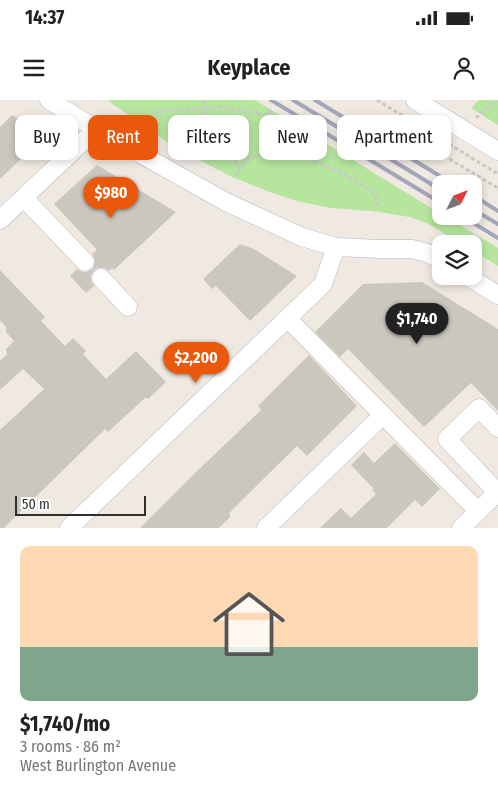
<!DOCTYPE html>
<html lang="en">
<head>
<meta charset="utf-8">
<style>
	body { margin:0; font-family:"Fira Sans Condensed",sans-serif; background:#f6f6f6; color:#222; height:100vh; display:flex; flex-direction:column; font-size:19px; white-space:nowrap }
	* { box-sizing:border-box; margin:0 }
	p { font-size:16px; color:#767676 }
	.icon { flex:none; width:28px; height:28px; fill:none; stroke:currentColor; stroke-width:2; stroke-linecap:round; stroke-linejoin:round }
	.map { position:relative; height:428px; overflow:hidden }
	.panel { display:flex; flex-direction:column; background:#fff; flex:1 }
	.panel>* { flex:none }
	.banner { position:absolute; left:15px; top:15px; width:469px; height:45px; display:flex; gap:10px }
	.needle { width:32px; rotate:48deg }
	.fabs { position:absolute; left:432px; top:75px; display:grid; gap:10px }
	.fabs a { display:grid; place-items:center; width:50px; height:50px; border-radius:10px; background:#fff; box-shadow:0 2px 8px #0003; font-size:25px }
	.scale { position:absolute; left:15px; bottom:12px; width:131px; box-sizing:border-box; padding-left:5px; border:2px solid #2e2e2e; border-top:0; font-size:14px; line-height:18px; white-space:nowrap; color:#2e2e2e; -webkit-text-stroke:4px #fff; paint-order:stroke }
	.price { position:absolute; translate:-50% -42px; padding:0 11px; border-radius:18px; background:#ea580c; color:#fff; font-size:16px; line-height:32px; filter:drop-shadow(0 1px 2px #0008) }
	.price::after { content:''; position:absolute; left:50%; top:30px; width:15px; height:11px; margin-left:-8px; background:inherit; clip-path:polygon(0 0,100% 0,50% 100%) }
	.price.active { background:#222; color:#fff }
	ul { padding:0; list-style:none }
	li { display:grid; align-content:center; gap:10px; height:265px; padding:0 20px }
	li span { display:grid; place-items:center; height:155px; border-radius:10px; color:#555 }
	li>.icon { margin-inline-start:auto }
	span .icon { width:90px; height:90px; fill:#fffc; stroke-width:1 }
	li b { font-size:21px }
	.tag { padding:0 18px; border-radius:10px; background:#fff; box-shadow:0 2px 8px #0003; font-size:18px; line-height:45px }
	.tag.active { background:#ea580c; color:#fff }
	.status { display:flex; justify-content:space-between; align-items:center; height:35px; padding:0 25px; background:#fff; direction:ltr }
	.status svg { height:14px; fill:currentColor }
	header { display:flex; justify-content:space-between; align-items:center; height:65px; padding:0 20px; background:#fff; font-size:22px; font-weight:700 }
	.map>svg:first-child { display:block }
	.green { fill:#b6e59e }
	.building { fill:#cbc7bf }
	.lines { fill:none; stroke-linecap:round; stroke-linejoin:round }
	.minor-casing { stroke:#b4b7c1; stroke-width:19 }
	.path { stroke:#c9c9c9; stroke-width:3; stroke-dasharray:4 2.5; stroke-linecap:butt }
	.minor { stroke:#fff; stroke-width:18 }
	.rail { stroke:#a3a6b8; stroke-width:4 }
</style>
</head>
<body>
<div class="status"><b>14:37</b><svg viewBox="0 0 49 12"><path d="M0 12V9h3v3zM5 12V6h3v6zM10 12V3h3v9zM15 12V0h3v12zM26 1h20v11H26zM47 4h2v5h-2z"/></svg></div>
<header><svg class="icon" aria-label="menu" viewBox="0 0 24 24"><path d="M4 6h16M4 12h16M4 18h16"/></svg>Keyplace<svg class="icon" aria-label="person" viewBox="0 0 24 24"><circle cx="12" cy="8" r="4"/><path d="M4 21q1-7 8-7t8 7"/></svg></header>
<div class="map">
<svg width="498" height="428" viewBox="0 0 498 428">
	<rect width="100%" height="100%" fill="#efe9e1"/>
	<g class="green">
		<path d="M 107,0 L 255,0 L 441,114 L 441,116 L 445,116 L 498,148 L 498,166 L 474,151 L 474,144 L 461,144 L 429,124 L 410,117 L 372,111 L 331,108 L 297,101 L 267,91 L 230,76 L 173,46 Z"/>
		<path d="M 479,0 L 498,0 L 498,25 L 471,8 Z"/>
	</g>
	<g class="building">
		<path d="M 12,15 L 41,33 L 41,40 L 0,79 L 0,27 Z"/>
		<path d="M 97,65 L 176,112 L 114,170 L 112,168 L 109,171 L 105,168 L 99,168 L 94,170 L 91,175 L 91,181 L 94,186 L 86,193 L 70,176 L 77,169 L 82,172 L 87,172 L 93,169 L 95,160 L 92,154 L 97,150 L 54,104 Z"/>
		<path d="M 240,144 L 254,149 L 297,176 L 250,221 L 216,186 L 212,189 L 203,179 Z"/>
		<path d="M 0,170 L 45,217 L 41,221 L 65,246 L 73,238 L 86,251 L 83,254 L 106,279 L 136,251 L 166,282 L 148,299 L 146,297 L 108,332 L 105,329 L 4,428 L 0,428 L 0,330 L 44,289 L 23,269 L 0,290 L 0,261 L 7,254 L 6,249 L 14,241 L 6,232 L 6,227 L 0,220 Z"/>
		<path d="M 422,182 L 498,229 L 498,311 L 471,283 L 424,327 L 348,249 L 340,257 L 315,232 L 363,184 Z"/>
		<path d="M 309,255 L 357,306 L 307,356 L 297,346 L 232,410 L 229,414 L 231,416 L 219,428 L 140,428 L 192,376 L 261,310 L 258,306 Z"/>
		<path d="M 395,343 L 440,389 L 422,407 L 415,400 L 387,428 L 320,428 L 341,408 L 351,418 L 376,394 L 372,390 L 374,389 L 351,365 L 364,352 L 374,363 Z"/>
	</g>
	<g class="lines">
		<defs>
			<g id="minor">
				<path d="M 49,0 L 96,29 L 226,102 L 302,137 L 336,147 L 380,149 L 412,149 L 427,153 L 441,160"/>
				<path d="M 415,0 L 498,51"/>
				<path d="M 24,98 L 85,162"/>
				<path d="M 0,120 L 96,29"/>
				<path d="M 467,176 L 498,195"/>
				<path d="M 101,178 L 128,207"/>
				<path d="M 288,219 L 478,411"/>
				<path d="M 497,392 L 447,339 L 479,308 L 498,328"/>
				<path d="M 69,428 L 323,184 L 336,147"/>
				<path d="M 266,428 L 383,315"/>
				<path d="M 461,428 L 498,392"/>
			</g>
		</defs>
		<use href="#minor" class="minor-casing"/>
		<g class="path">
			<path d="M 204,0 C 207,8 205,15 206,23 C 209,41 227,55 240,66"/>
			<path d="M 377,0 L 498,74"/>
			<path d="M 271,10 L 268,15 L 282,28 L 307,58 L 341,72 L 371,91 L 376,96 L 378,109"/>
			<path d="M 153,12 L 222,7 L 268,15"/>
			<path d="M 476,18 L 496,0"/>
			<path d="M 47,32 L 49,27"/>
			<path d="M 426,59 L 434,54 L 441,54 L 498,88"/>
			<path d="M 236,76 C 251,40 277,65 303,54"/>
		</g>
		<use href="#minor" class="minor"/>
		<g class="rail">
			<path d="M 271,0 L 441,103"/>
			<path d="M 293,0 L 441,90"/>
			<path d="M 315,0 L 453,84"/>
			<path d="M 474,96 L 498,111"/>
			<path d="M 474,110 L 498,124"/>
			<path d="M 462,116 L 498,138"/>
		</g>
	</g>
</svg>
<div class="fabs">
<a><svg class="needle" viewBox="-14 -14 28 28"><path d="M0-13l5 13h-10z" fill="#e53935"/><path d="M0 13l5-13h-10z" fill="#767676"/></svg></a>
<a><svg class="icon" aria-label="layers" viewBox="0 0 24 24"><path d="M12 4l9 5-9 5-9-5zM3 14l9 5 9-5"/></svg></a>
</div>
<div class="scale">50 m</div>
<b class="price" style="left:111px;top:119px">$980</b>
<b class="price active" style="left:417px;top:245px">$1,740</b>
<b class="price" style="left:196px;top:284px">$2,200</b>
<div class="banner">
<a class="tag">Buy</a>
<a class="tag active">Rent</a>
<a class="tag">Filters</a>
<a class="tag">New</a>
<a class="tag">Apartment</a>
</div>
</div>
<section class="panel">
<ul>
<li><span style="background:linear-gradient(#ffd9b3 65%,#7fa58c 0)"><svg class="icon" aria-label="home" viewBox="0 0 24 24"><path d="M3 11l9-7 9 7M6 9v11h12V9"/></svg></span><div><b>$1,740/mo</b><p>3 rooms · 86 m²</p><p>West Burlington Avenue</p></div></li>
</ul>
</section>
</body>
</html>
